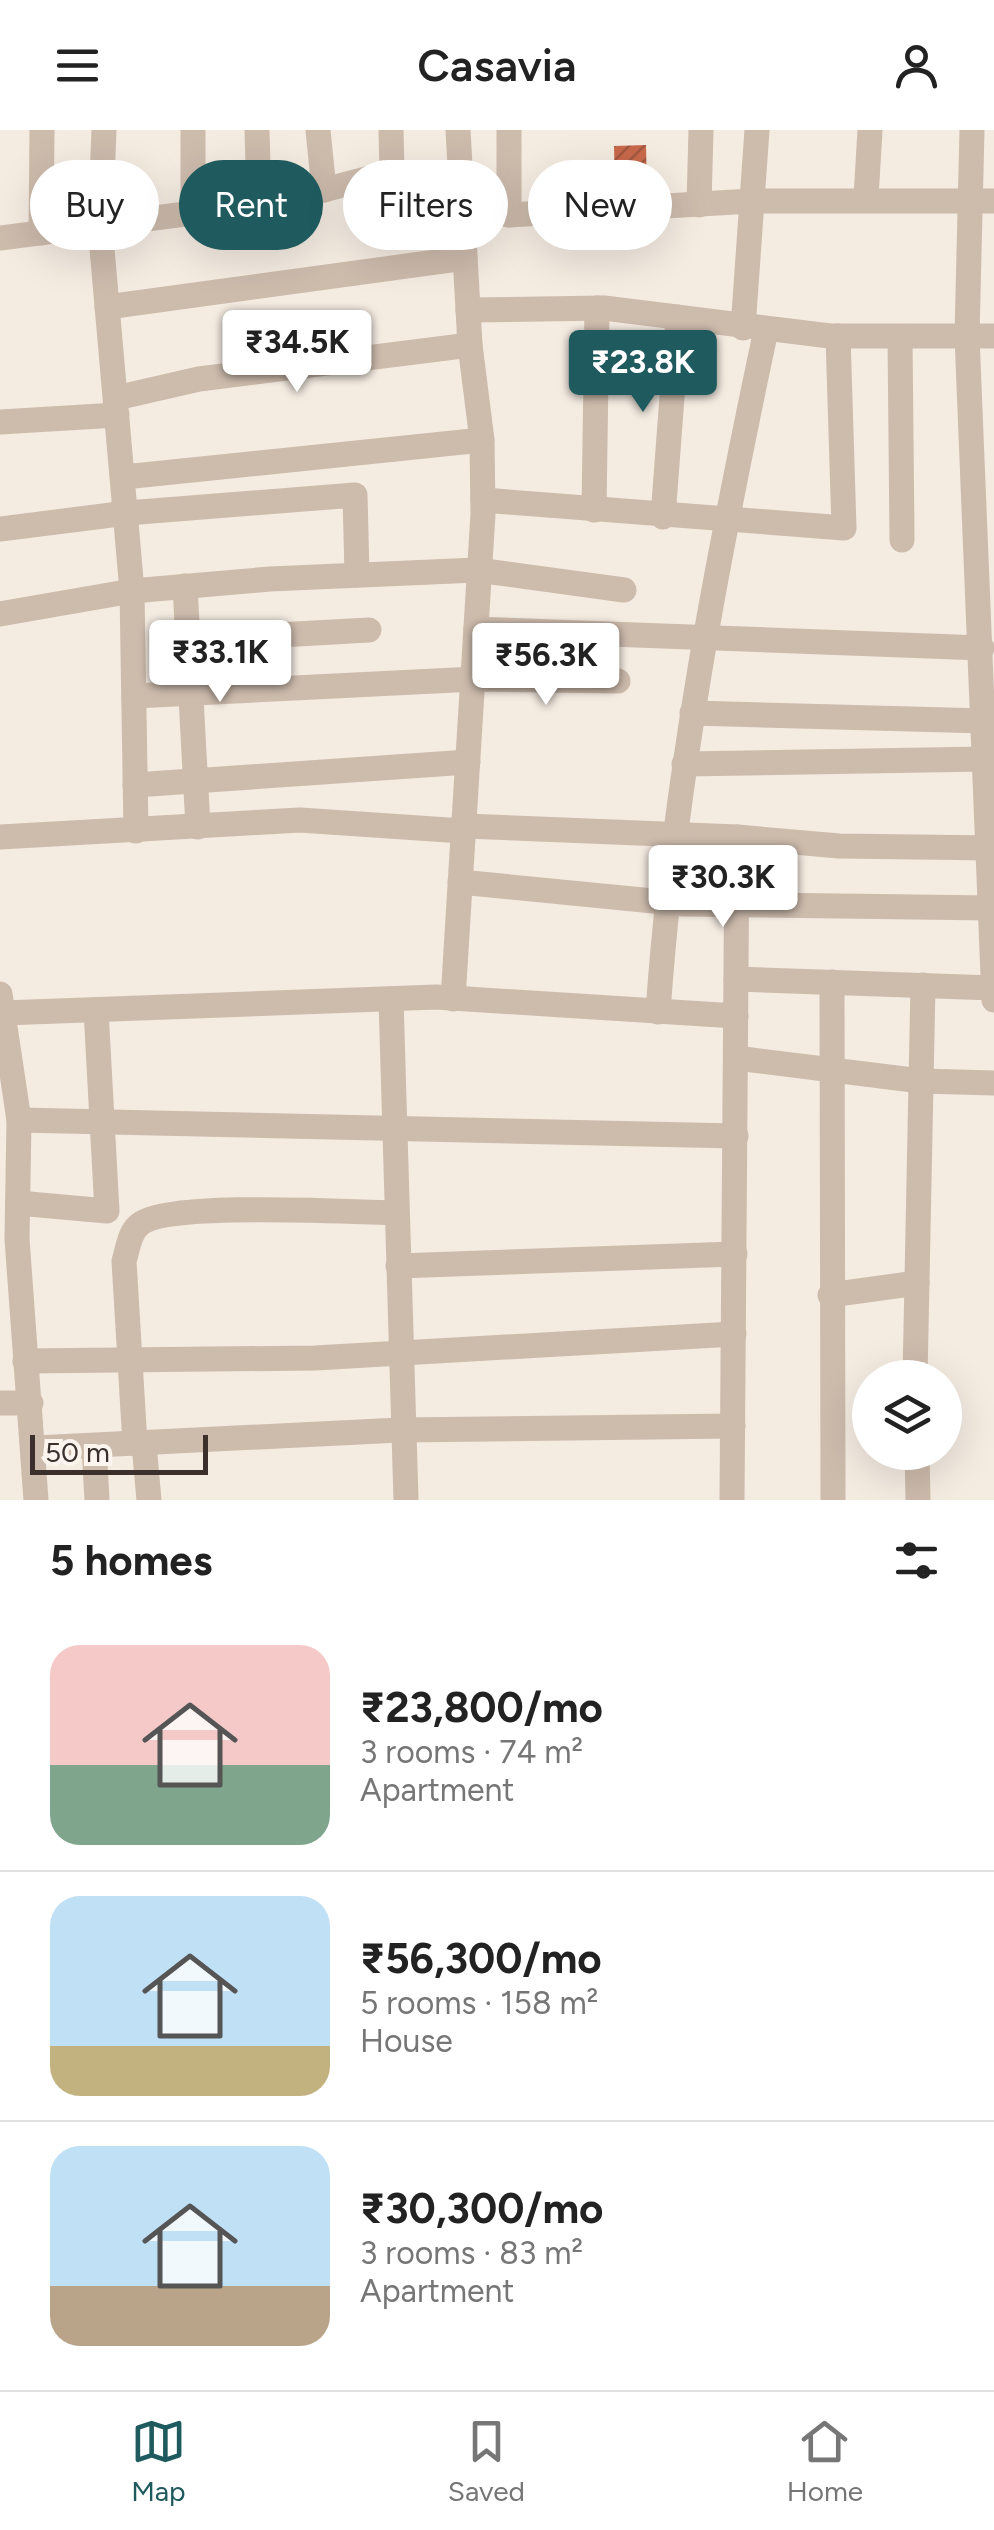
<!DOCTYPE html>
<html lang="en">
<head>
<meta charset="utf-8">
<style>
	body { margin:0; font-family:Figtree,sans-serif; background:#f6f6f6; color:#222; height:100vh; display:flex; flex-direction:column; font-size:38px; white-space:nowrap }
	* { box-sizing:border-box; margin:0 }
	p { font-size:32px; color:#767676 }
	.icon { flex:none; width:55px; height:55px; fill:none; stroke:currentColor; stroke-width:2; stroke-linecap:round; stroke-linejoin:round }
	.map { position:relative; height:1370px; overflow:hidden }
	.details { display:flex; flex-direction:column; background:#fff; flex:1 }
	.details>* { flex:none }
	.hud { position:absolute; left:30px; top:30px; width:935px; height:90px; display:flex; gap:20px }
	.buttons { position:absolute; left:852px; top:1230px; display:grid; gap:20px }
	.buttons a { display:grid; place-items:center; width:110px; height:110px; border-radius:50%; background:#fff; box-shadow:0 10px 40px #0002; font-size:50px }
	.scale { position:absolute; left:30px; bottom:25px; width:178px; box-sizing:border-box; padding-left:10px; border:5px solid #3b302b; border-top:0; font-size:28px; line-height:35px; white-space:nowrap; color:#3b302b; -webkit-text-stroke:8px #fbf5ee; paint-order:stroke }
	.price { position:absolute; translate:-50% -85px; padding:0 22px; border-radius:10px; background:#fff; color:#222; font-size:32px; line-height:65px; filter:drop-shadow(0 2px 5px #0008) }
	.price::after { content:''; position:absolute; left:50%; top:60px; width:30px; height:22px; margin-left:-15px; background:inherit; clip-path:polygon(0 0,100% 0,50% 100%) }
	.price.current { background:#1f5a5e; color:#fff }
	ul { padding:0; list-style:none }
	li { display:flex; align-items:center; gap:30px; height:250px; padding:0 50px }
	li+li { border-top:2px solid #e0e0e0 }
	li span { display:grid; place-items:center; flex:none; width:280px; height:200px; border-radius:30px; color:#555 }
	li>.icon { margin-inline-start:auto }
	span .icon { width:120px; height:120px; fill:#fffc; stroke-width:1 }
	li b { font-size:42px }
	h2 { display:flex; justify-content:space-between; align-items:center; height:120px; padding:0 50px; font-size:42px }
	.tag { padding:0 35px; border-radius:45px; background:#fff; box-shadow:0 10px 40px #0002; font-size:35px; line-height:90px }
	.tag.current { background:#1f5a5e; color:#fff }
	header { display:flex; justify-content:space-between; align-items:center; height:130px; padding:0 50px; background:#fff; font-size:45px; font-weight:600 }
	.tabs { display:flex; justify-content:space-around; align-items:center; height:140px; border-top:2px solid #e0e0e0; background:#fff; font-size:28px; color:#767676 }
	.tabs a { display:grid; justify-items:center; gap:5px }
	.tabs .current { color:#1f5a5e }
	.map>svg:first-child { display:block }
	.building { fill:url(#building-hatch) }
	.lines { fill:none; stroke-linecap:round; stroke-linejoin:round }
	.minor { stroke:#cdbbac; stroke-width:25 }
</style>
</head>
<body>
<header><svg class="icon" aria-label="menu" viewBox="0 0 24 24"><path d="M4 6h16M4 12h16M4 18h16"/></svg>Casavia<svg class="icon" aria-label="person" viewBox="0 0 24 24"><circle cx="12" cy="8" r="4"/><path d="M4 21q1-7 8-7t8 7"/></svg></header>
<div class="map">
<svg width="994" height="1370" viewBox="0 0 994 1370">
	<defs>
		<pattern id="building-hatch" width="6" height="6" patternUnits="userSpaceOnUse" patternTransform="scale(2.5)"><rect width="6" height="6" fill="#c8694b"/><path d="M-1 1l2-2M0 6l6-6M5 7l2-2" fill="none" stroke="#a4573f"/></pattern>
	</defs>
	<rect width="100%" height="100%" fill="#f4ebe1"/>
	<path class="building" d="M 646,15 L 647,63 L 615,63 L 614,16 Z"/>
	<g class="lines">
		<g class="minor">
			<path d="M 104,0 L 100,96 L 132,461 L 136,701"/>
			<path d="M 257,0 L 259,71"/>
			<path d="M 318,0 L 324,60"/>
			<path d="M 391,0 L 392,42"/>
			<path d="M 972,0 L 967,206 L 994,870"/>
			<path d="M 866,68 L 870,0"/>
			<path d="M 461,74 L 509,85 L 752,71 L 994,71"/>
			<path d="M 699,75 L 701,0"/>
			<path d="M 193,83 L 193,0"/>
			<path d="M 509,85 L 509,0"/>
			<path d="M 41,103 L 42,0"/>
			<path d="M 0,108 L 193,83 L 324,60 L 392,42 L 433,47 L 461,74"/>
			<path d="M 107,177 L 465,128"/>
			<path d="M 468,180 L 604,178 L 830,206 L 994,206"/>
			<path d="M 743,198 L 757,0"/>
			<path d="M 900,207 L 902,410"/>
			<path d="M 116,268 L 199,249 L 470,215"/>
			<path d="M 0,292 L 117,285"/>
			<path d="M 124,347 L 482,310"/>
			<path d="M 483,370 L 844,398 L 838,206"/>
			<path d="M 594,380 L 597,178"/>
			<path d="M 663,387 L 678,187"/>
			<path d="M 0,399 L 127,383 L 355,365 L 357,445"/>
			<path d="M 185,456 L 198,697"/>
			<path d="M 0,484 L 132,461 L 270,449 L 477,440 L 624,460"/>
			<path d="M 476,499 L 982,518"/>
			<path d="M 189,510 L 369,500"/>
			<path d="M 134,566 L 475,549 L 618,551"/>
			<path d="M 692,583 L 985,591"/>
			<path d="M 684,634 L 986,629"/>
			<path d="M 135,655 L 468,632"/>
			<path d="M 464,696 L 737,707 L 839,716 L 994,718"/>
			<path d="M 0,707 L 300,690 L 463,701"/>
			<path d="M 460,752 L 684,774 L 991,778"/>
			<path d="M 736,849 L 994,858"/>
			<path d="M 832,852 L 833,1370"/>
			<path d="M 0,864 L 19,990 L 17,1109 L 36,1370"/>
			<path d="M 391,869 L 406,1370"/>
			<path d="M 453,869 L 483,384 L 482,310 L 470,215 L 458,0"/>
			<path d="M 658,882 C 674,651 718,426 766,200"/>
			<path d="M 3,883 L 436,867 L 736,886"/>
			<path d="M 736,928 L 921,951 L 994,953"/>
			<path d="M 19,990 L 736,1006"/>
			<path d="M 18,1073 L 107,1081 L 96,880"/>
			<path d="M 398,1136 L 735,1124"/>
			<path d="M 830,1165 L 917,1153"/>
			<path d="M 25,1231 L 315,1228 L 734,1204"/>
			<path d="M 915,1248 L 923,855"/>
			<path d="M 0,1273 L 31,1273"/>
			<path d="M 135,1314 L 124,1131 C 128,1119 129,1103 139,1095 C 165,1071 352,1082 396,1083"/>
			<path d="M 144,1314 L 149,1370"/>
			<path d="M 94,1316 L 97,1370"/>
			<path d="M 35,1318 L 400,1300 L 733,1296"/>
			<path d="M 917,1322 L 918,1370"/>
			<path d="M 732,1370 L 737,707"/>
		</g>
	</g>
</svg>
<div class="buttons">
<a><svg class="icon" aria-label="layers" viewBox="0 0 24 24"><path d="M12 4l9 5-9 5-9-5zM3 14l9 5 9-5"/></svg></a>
</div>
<div class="scale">50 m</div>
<b class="price" style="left:297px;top:265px">₹34.5K</b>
<b class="price current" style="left:643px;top:285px">₹23.8K</b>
<b class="price" style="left:220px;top:575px">₹33.1K</b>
<b class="price" style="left:546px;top:578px">₹56.3K</b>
<b class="price" style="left:723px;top:800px">₹30.3K</b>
<div class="hud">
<a class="tag">Buy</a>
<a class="tag current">Rent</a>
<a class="tag">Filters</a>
<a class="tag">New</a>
</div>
</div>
<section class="details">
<h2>5 homes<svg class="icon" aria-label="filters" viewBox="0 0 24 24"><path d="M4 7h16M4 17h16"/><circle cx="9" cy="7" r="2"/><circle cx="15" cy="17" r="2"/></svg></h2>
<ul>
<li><span style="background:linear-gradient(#f6c9c9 60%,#7fa58c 0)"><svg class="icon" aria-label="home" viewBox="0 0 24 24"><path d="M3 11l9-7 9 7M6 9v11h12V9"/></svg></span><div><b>₹23,800/mo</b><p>3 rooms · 74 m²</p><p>Apartment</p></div></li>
<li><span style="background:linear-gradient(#bfe0f5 75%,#c2b280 0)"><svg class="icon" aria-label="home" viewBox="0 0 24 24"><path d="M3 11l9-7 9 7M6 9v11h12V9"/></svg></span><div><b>₹56,300/mo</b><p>5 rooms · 158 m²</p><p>House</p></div></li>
<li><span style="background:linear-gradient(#bfe0f5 70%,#b9a48a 0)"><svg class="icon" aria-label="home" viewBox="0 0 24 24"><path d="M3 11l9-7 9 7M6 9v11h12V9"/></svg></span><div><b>₹30,300/mo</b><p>3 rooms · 83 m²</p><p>Apartment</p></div></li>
</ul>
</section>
<nav class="tabs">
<a class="current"><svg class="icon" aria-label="map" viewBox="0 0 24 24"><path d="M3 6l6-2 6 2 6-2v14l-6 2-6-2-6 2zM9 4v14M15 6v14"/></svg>Map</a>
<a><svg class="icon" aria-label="saved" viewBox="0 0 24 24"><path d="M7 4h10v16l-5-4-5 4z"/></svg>Saved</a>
<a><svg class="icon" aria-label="home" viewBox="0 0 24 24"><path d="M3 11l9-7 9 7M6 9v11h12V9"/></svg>Home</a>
</nav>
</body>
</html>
